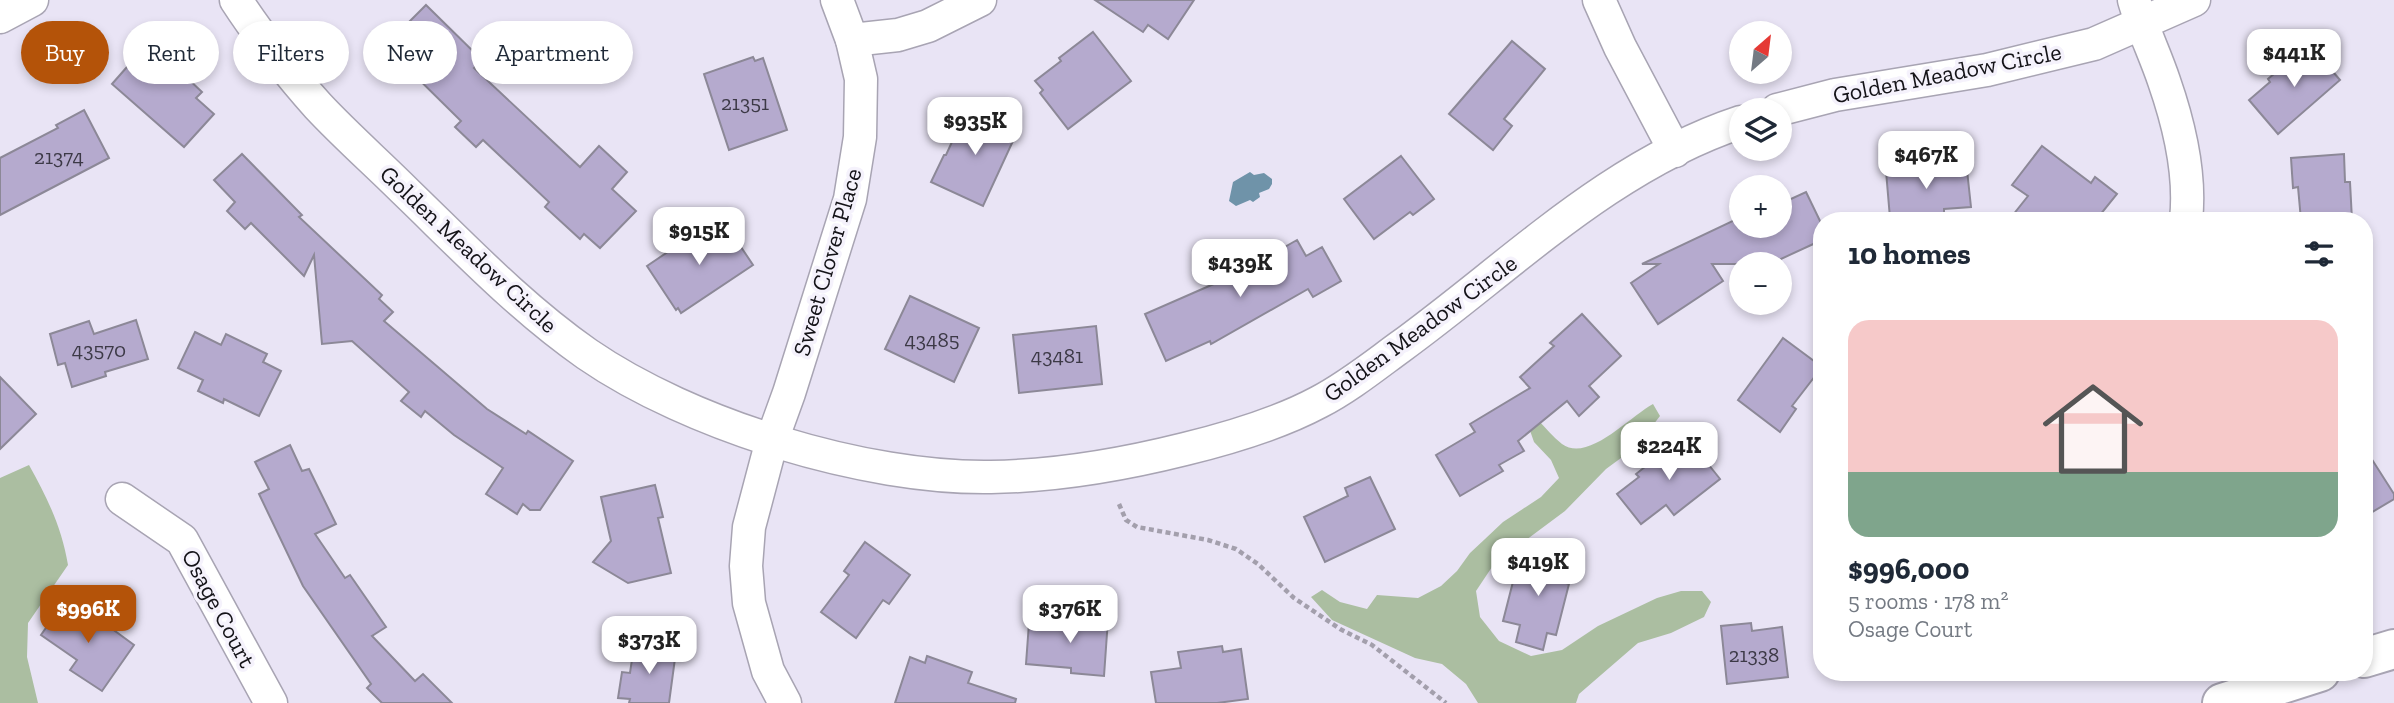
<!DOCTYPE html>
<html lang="en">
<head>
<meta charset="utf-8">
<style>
	body { margin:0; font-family:"Zilla Slab",serif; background:#f6f6f7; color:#1f2937; height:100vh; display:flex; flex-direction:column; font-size:26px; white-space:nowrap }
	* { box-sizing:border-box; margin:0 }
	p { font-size:23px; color:#747a83 }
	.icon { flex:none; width:38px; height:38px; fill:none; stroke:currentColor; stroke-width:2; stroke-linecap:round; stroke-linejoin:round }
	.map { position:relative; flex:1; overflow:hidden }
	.panel { position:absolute; left:1813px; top:212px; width:560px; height:469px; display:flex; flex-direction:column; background:#fff; border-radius:28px; box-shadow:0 4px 10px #0003 }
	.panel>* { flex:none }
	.top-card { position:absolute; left:21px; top:21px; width:665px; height:63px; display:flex; gap:14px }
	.needle { width:46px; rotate:28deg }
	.buttons { position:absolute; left:1729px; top:21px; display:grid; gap:14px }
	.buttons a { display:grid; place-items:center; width:63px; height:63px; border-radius:50%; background:#fff; box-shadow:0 4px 10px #0003; font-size:35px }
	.price { position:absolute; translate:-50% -60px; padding:0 16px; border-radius:14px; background:#fff; color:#222; font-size:23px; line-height:46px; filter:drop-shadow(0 2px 4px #0008) }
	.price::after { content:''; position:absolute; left:50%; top:42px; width:21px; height:16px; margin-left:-10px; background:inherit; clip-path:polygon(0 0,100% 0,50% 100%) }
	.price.on { background:#b45309; color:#fff }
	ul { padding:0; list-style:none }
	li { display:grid; align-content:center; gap:14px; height:371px; padding:0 35px }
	li span { display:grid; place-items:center; height:217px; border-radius:21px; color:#555 }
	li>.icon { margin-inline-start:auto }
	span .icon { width:126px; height:126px; fill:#fffc; stroke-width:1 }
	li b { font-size:30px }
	h2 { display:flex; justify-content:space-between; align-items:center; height:84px; padding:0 35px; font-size:30px }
	.tag { padding:0 24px; border-radius:32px; background:#fff; box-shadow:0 4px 10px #0003; font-size:24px; line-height:63px }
	.tag.on { background:#b45309; color:#fff }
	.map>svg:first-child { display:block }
	.green { fill:#abbea1 }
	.water { fill:#6f93a9 }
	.building { fill:#b5aace; stroke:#8c8897; stroke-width:2 }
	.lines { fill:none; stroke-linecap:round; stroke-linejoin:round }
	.street-casing { stroke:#a8a4b3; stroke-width:35 }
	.secondary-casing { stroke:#a8a4b3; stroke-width:42 }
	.path { stroke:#a39fac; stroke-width:4.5; stroke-dasharray:5 3.5; stroke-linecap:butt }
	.street { stroke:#fff; stroke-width:32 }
	.secondary { stroke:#fff; stroke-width:38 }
	.labels { text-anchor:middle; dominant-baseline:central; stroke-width:7; stroke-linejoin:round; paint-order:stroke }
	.number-label { font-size:21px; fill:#3c3946 }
	.street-label { font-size:24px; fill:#141318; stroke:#f5f2fc }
</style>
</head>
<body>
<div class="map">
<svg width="2394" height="703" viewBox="0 0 2394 703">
	<rect width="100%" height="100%" fill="#e9e4f5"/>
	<g class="green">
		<path d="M 1653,404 L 1660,416 L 1636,447 L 1606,469 L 1565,511 L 1494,564 L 1476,591 L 1480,617 L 1499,641 L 1531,656 L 1562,650 L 1598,626 L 1657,598 L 1681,591 L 1702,591 L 1711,602 L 1704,617 L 1671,633 L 1638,643 L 1579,694 L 1576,703 L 1478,703 L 1466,684 L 1442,664 L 1415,658 L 1332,620 L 1311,597 L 1322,590 L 1340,602 L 1367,609 L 1377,595 L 1418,598 L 1441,586 L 1457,571 L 1470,553 L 1485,539 L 1503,522 L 1541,497 L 1559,478 L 1551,460 L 1534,442 L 1527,422 L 1538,420 C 1546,428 1553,437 1562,444 C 1588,463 1629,417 1653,404 Z"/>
		<path d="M 29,465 C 47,497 62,528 68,565 L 28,623 L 27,657 L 38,703 L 0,703 L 0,478 Z"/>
	</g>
	<path class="water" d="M 1250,172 L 1254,175 L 1264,173 L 1272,179 L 1272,184 L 1269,189 L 1259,193 L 1260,197 L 1253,202 L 1250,200 L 1236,206 L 1229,201 L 1233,182 Z"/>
	<g class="building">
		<path d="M 1095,0 L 1194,0 L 1168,39 L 1148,25 L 1143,32 Z"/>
		<path d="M 426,5 L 482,60 L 474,68 L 580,167 L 599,146 L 627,172 L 612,189 L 636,211 L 600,248 L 584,234 L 580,239 L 545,207 L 549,202 L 483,140 L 476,147 L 455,127 L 461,121 L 385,46 Z"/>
		<path d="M 1093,32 L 1131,81 L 1068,129 L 1040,93 L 1043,90 L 1035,81 L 1061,61 L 1059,58 Z"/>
		<path d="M 1512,41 L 1545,69 L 1504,119 L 1512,126 L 1493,150 L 1449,114 Z"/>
		<path d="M 149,42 L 202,92 L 196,98 L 214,114 L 184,147 L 112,84 Z"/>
		<path d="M 2309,44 L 2340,80 L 2278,134 L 2249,100 L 2270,82 L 2268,79 Z"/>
		<path d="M 753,57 L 755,61 L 763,58 L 787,130 L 729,150 L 704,74 Z"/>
		<path d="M 968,107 L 1018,130 L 983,206 L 931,182 L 944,155 L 946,155 Z"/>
		<path d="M 84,110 L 109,158 L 0,215 L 0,158 L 58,128 L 56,125 Z"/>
		<path d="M 2042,146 L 2091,183 L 2095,177 L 2117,194 L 2096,220 L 2009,220 L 2028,196 L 2012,185 Z"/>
		<path d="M 242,154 L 302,215 L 299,217 L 382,295 L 379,299 L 393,312 L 384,321 L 487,409 L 526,434 L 528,431 L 573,461 L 540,510 L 530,510 L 523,504 L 517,514 L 486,494 L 503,468 L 454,435 L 425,411 L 421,417 L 401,401 L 409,392 L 352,341 L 322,344 L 314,255 L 304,276 L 251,223 L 245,229 L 227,211 L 235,202 L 214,180 Z"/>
		<path d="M 2344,154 L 2345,182 L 2350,182 L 2352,220 L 2301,220 L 2298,187 L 2293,188 L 2291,158 Z"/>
		<path d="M 1401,156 L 1434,199 L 1413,215 L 1410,212 L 1374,239 L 1344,199 Z"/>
		<path d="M 1938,166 L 1938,173 L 1967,170 L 1971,207 L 1944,209 L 1944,213 L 1890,218 L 1886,171 Z"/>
		<path d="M 1806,192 L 1822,225 L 1822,240 L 1770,264 L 1712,264 L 1723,281 L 1658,324 L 1631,283 L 1659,264 L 1642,264 L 1741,217 L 1741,226 L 1780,226 L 1780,204 Z"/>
		<path d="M 712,222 L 725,240 L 733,235 L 753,265 L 681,313 L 678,308 L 676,310 L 647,266 Z"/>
		<path d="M 1297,240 L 1306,256 L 1322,247 L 1341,281 L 1313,297 L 1308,289 L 1211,344 L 1210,341 L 1166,361 L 1145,314 L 1232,276 L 1273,252 L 1274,253 Z"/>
		<path d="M 910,296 L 979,328 L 954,382 L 885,349 Z"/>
		<path d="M 1582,314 L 1621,356 L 1589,386 L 1599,397 L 1579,416 L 1567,401 L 1518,441 L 1524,451 L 1499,465 L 1503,471 L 1460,496 L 1436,455 L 1475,432 L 1470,424 L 1530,388 L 1520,377 L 1554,346 L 1550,343 Z"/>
		<path d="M 136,320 L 148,359 L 105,372 L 106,376 L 72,387 L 65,363 L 58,365 L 50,334 L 89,321 L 94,334 Z"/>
		<path d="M 1096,326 L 1102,384 L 1019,393 L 1013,335 Z"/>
		<path d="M 195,332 L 221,345 L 226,334 L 267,354 L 263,362 L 281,371 L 259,416 L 224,399 L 223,403 L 198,391 L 203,380 L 178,368 Z"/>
		<path d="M 1783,338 L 1822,367 L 1792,406 L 1796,409 L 1780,432 L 1738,400 Z"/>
		<path d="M 0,377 L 36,414 L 0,449 Z"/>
		<path d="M 1685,435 L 1720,479 L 1674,515 L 1666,505 L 1641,524 L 1617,494 L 1639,477 L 1636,474 Z"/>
		<path d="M 290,445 L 302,471 L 309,469 L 336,524 L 315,534 L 345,578 L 350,575 L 386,627 L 372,636 L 415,681 L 423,674 L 452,703 L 382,703 L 367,688 L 371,684 L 303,586 L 259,494 L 269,489 L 255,462 Z"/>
		<path d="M 2364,447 L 2394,494 L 2394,499 L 2364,517 Z"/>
		<path d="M 1370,477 L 1395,529 L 1325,562 L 1304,517 L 1348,496 L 1345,488 Z"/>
		<path d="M 655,485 L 663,517 L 658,518 L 671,573 L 628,583 L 593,562 L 611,541 L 601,497 Z"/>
		<path d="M 865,542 L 910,575 L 889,604 L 883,600 L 856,638 L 821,612 L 849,575 L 844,571 Z"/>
		<path d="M 1534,544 L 1564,552 L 1557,580 L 1569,584 L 1556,635 L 1547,633 L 1543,650 L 1516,642 L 1520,625 L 1503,621 L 1516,570 L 1527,572 Z"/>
		<path d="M 64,602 L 101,628 L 104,623 L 134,645 L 102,691 L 70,670 L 77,660 L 41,635 Z"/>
		<path d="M 1060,615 L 1108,619 L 1104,676 L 1071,673 L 1071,668 L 1026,664 L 1029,623 L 1059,625 Z"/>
		<path d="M 1751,623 L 1752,631 L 1782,627 L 1788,677 L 1727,684 L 1721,626 Z"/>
		<path d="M 634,646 L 676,651 L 669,703 L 629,703 L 630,699 L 618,698 L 622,672 L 630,673 Z"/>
		<path d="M 1222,646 L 1223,652 L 1241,649 L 1248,699 L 1217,703 L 1156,703 L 1151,672 L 1181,668 L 1178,652 Z"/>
		<path d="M 927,656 L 972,672 L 968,683 L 1016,699 L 1015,703 L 895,703 L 910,657 L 925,663 Z"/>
	</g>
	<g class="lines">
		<defs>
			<g id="street">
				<path d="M 236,0 C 258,34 291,76 318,106 C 346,136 378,164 407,193 C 465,249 521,308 587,354 C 690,425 865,479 991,477 C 1057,476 1121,465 1185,449 C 1230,438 1278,424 1319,402 C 1348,387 1374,366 1400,347 C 1510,267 1610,165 1741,122"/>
				<path d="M 1599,0 L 1620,47 L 1675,151"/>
				<path d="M 2134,0 C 2142,28 2155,54 2164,81 C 2179,124 2191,175 2186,220"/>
				<path d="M 0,17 L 32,0"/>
				<path d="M 852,40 L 898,35 L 928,26 L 980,0"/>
				<path d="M 1777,110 L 1835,95 L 1987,70 L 2094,44 L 2194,0"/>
				<path d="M 122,499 L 182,540 L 271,703"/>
				<path d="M 785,703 L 768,671 L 749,603 L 746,566 L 749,527 L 772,440 L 789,393 L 850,199 L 860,137 L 861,79 L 852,40 L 837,0"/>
			</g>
			<g id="secondary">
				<path d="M 2364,658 L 2394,649"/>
				<path d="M 2222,703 L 2320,672"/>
			</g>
		</defs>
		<use href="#street" class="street-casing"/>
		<use href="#secondary" class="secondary-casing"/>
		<path class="path" d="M 1119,504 L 1126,520 L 1137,527 L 1208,540 L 1236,549 L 1258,564 L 1294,598 L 1340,629 L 1372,645 L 1446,703"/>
		<use href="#street" class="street"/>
		<use href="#secondary" class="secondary"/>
	</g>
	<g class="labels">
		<g class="number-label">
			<text x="745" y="102">21351</text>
			<text x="59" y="156">21374</text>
			<text x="932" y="339">43485</text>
			<text x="99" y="349">43570</text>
			<text x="1057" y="355">43481</text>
			<text x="1754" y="654">21338</text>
		</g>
		<g class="street-label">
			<text transform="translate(1947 73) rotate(-11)">Golden Meadow Circle</text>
			<text transform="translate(469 249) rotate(43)">Golden Meadow Circle</text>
			<text transform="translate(827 262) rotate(-74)">Sweet Clover Place</text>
			<text transform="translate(1420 328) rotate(-36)">Golden Meadow Circle</text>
			<text transform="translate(219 608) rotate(62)">Osage Court</text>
		</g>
	</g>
</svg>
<div class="buttons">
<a><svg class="needle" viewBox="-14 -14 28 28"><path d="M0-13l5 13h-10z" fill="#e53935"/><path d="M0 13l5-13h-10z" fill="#747a83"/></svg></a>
<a><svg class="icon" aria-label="layers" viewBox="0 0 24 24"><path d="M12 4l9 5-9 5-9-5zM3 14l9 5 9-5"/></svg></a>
<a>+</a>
<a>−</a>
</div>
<b class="price" style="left:2294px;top:89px">$441K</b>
<b class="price" style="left:975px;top:157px">$935K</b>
<b class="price" style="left:1926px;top:191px">$467K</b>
<b class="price" style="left:699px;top:267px">$915K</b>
<b class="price" style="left:1240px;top:299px">$439K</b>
<b class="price" style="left:1669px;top:482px">$224K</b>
<b class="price" style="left:1538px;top:598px">$419K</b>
<b class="price on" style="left:88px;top:645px">$996K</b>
<b class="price" style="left:1070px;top:645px">$376K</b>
<b class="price" style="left:649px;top:676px">$373K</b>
<div class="top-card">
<a class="tag on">Buy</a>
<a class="tag">Rent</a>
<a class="tag">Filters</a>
<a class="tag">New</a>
<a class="tag">Apartment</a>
</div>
<section class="panel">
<h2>10 homes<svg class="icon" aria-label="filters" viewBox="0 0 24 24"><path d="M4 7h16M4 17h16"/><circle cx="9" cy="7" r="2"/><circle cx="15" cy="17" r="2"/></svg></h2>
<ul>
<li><span style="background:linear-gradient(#f6c9c9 70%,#7fa58c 0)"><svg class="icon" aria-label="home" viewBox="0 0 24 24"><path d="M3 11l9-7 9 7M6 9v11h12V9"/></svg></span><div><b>$996,000</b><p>5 rooms · 178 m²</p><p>Osage Court</p></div></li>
</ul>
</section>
</div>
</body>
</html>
